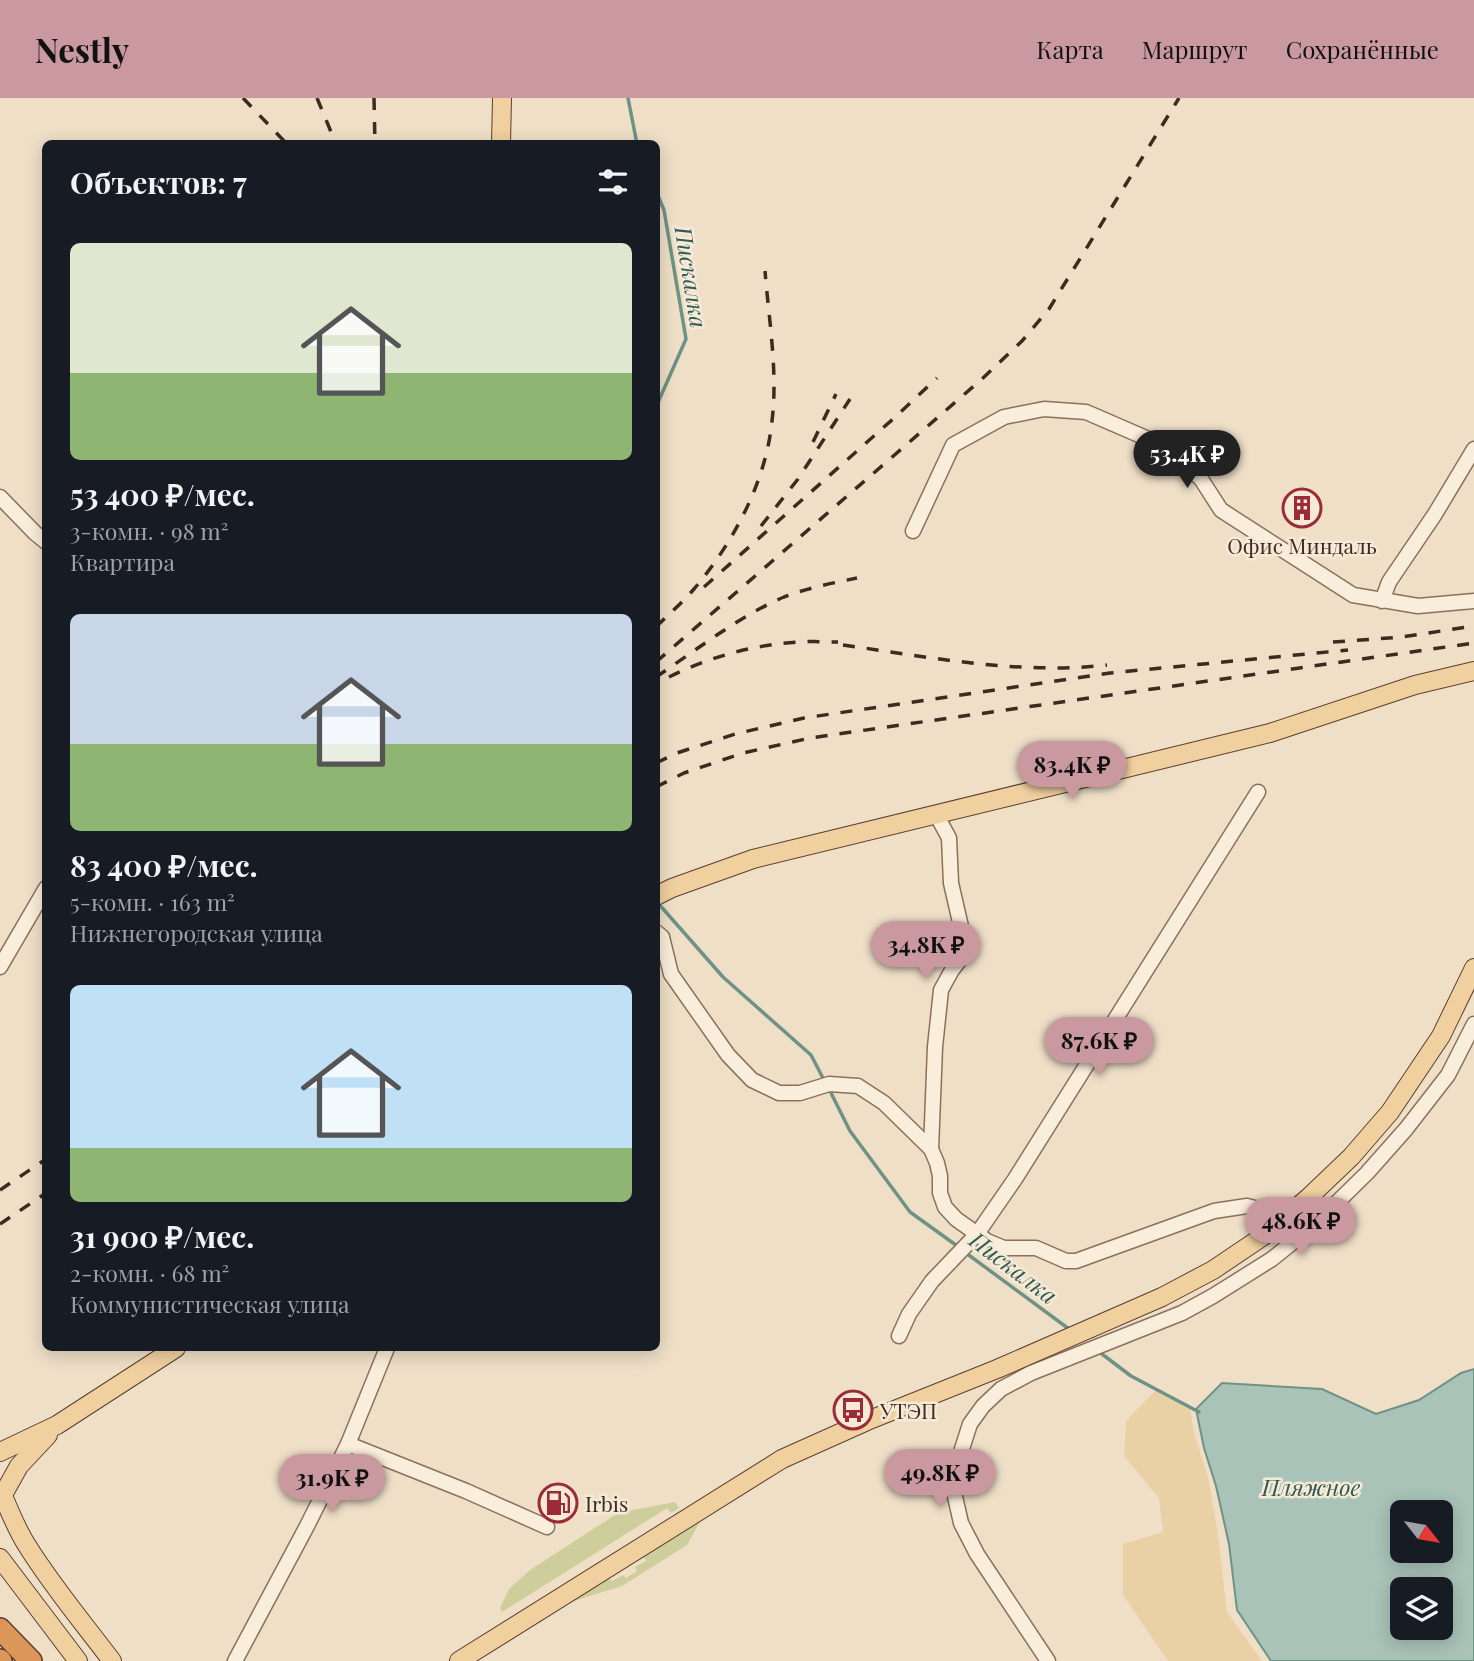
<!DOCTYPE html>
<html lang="ru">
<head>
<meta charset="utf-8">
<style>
	body { margin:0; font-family:"Playfair Display",serif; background:#242831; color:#f1f3f6; height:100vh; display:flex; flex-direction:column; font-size:26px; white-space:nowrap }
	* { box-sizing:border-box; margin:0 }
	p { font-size:23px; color:#9ea1a6 }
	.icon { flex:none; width:38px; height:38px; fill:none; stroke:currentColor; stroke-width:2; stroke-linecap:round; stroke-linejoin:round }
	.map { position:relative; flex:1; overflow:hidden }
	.side { position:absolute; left:42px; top:42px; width:618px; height:1211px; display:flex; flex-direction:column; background:#171b24; border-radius:10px; box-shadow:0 4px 18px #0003 }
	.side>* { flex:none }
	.needle { width:46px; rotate:121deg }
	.controls { position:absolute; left:1390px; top:1402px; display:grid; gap:14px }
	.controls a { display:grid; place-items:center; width:63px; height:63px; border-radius:10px; background:#171b24; box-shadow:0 4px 18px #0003; font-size:35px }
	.price { position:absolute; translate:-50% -60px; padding:0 16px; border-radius:24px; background:#ca99a0; color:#111; font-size:23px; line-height:46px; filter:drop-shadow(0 2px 4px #0008) }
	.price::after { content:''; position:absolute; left:50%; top:42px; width:21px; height:16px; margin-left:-10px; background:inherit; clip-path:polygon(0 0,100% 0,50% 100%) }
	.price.on { background:#222; color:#fff }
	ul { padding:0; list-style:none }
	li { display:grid; align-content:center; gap:14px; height:371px; padding:0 28px }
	li span { display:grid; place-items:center; height:217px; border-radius:10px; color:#555 }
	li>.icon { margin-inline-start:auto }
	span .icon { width:126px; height:126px; fill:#fffc; stroke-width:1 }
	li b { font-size:30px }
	h2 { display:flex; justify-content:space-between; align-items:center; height:84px; padding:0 28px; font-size:30px }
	header { display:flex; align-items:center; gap:42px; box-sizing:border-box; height:98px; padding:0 35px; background:#ca99a0; color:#111 }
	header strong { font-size:33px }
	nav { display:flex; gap:38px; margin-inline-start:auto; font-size:24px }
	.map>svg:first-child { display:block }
	.green { fill:#cdce9b }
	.sand { fill:#ead1a5 }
	.water { fill:#a9c3b9; stroke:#6f9286; stroke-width:2; fill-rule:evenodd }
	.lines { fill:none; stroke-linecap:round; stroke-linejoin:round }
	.stream { stroke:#6f9286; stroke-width:3.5 }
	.minor-casing { stroke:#8b715c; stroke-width:17 }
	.major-casing { stroke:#593f30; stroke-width:20 }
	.highway-casing { stroke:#593f30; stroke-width:24 }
	.minor { stroke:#f9eddb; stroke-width:14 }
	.major { stroke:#f1d0a0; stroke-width:18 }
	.highway { stroke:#dd9659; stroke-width:21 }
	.rail { stroke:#3c2b20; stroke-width:3.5; stroke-dasharray:12 12; stroke-linecap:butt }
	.labels { text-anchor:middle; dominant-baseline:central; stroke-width:5; stroke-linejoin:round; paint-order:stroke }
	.poi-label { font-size:21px; fill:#3c2b20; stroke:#f6ead7; text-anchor:start }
	.water-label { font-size:23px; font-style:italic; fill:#2f5b54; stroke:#f6ead7 }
</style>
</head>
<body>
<header>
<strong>Nestly</strong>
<nav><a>Карта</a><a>Маршрут</a><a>Сохранённые</a></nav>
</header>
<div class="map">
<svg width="1474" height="1563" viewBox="0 0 1474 1563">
	<rect width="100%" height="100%" fill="#efdfc7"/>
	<g class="green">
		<path d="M 675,1404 L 679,1410 L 671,1415 L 667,1410 L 502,1514 L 500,1510 L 509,1491 L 530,1472 L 618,1415 Z"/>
		<path d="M 703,1418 L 687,1447 L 622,1488 L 561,1507 L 605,1478 L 612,1483 L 623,1477 L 626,1480 L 637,1473 L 635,1469 L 646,1463 L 642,1456 Z"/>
	</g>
	<path class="sand" d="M 1155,1293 L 1190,1311 L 1194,1335 L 1208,1379 L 1218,1436 L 1227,1514 L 1262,1563 L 1168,1563 L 1123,1497 L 1123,1446 L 1163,1434 L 1159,1400 L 1124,1358 L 1126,1323 Z"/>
	<path class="water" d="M 1474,1271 L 1474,1563 L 1271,1563 L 1237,1512 L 1229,1446 L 1216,1388 L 1204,1350 L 1196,1311 L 1222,1285 L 1322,1291 L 1376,1316 L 1419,1302 L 1461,1275 ZM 1402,1414 L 1440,1414 L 1440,1452 L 1402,1452 ZM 1402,1491 L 1440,1491 L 1440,1530 L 1402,1530 Z"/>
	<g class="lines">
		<g class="stream">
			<path d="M 628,0 L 637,46"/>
			<path d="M 656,93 L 664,112 L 686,241 L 656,309"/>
			<path d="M 657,804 L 723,879 L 811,957 L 825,984"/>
			<path d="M 829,991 L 850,1033 L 910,1114 L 960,1150"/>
			<path d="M 966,1155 L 1069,1231"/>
			<path d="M 1098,1253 L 1131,1278 L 1199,1314"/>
		</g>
		<defs>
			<g id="minor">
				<path d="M 0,399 L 35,435 L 46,444"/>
				<path d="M 913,433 L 953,347 L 1004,319 L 1044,311 L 1086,314 L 1146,340 L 1184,366 L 1201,381 L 1221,412 L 1353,497 L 1418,508 L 1474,503"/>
				<path d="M 1382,503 L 1389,484 L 1435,416 L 1474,351"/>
				<path d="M 656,834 L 662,839 L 671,876 L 728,957 L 752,982 L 779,995 L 800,995 L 829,986 L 858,988 L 884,1005 L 931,1051 L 937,1065 L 940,1078 L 940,1095 L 945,1109 L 956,1121 L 987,1143 L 1004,1150 L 1036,1150 L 1066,1163 L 1076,1163 L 1214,1113 L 1247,1108 L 1263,1112 L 1270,1116 L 1278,1125"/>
				<path d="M 0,869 L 46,790"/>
				<path d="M 931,1051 L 935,949 L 941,892 L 952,872 L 962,859 L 965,846 L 951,785 L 949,740 L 936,716"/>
				<path d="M 899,1238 L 909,1216 L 932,1183 L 977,1136 L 1015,1081 L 1258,694"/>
				<path d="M 348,1346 L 466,1393 L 547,1429"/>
				<path d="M 235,1563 L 307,1428 L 348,1346 L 387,1250"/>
				<path d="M 1048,1563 L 977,1456 L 961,1425 L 953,1390 L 960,1357 L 970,1326 L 983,1308 L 1001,1291 L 1031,1275 L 1182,1215 L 1213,1198 L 1272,1161 L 1313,1128 L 1367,1075 L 1406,1031 L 1448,977 L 1474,926"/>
			</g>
			<g id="major">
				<path d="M 501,46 L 502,0"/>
				<path d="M 656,798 L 672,790 L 753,761 L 1270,635 L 1415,587 L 1474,573"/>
				<path d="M 0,1354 L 57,1327 L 176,1250"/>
				<path d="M 5,1393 L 19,1368 L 48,1337"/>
				<path d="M 4,1400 C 11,1417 18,1434 28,1449 C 53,1489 84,1526 112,1563"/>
				<path d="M 0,1460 L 78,1563"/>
				<path d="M 459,1563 L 782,1361 L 867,1323 L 997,1271 L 1162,1199 L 1213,1172 L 1262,1139 L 1308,1100 L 1351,1059 L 1390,1014 L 1441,938 L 1474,870"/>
			</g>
			<g id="highway">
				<path d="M 0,1531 L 31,1563"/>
				<path d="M 0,1562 L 1,1563"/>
			</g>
		</defs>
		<use href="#minor" class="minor-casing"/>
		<use href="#major" class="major-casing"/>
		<use href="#highway" class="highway-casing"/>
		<use href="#minor" class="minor"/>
		<use href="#major" class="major"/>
		<use href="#highway" class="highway"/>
		<g class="rail">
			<path d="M 243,0 L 287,46"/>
			<path d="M 317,0 L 336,46"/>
			<path d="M 374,0 L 375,46"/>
			<path d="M 813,344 L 836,296"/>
			<path d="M 761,428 L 798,381 L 850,301"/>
			<path d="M 704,489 L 893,321 L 937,280"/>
			<path d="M 656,529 C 669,516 683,504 694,491 C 733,445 766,384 772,323 C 778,274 769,223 765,173"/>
			<path d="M 1333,544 L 1402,539 L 1474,528"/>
			<path d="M 843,547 C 930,559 1018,577 1107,567"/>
			<path d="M 656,564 L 982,281 L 1022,243 L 1049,211 L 1179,0"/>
			<path d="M 656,579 C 695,553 741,517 784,499 C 807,490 833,485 857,480"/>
			<path d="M 669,579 C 709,559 756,546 800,544 C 813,543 826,544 838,544"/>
			<path d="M 656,665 L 677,655 L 735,636 L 804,620 L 1110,575 L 1348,552"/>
			<path d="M 656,689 L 684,675 L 743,655 L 810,640 L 1474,545"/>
			<path d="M 0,1092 L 46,1061"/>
			<path d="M 0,1126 L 46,1095"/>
		</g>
	</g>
	<defs>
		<symbol id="building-ring" viewBox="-11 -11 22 22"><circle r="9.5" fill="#f6ead7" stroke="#9b2c37" stroke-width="1.5"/><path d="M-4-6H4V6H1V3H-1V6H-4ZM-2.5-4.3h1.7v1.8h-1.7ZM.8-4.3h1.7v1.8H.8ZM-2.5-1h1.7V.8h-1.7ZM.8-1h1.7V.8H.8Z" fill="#9b2c37"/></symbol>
		<symbol id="bus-ring" viewBox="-11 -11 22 22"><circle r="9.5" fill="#f6ead7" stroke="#9b2c37" stroke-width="1.5"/><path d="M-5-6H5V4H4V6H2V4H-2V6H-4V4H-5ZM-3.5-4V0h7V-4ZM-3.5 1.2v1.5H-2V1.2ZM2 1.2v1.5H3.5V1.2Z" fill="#9b2c37"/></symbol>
		<symbol id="fuel-ring" viewBox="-11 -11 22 22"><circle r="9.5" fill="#f6ead7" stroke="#9b2c37" stroke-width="1.5"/><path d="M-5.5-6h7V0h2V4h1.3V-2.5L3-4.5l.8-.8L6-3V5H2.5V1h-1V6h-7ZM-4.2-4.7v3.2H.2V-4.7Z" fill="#9b2c37"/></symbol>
	</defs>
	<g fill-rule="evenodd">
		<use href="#building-ring" x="1280" y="388" width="44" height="44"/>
		<use href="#bus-ring" x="831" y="1290" width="44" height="44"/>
		<use href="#fuel-ring" x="536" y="1383" width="44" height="44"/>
	</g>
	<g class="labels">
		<g class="poi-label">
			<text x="1302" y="447" text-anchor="middle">Офис Миндаль</text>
			<text x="880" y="1312">УТЭП</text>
			<text x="585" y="1405">Irbis</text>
		</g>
		<g class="water-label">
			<text transform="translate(692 179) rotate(81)">Пискалка</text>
			<text transform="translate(1014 1169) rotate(37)">Пискалка</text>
			<text x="1311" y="1388">Пляжное</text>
		</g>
	</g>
</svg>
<div class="controls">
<a><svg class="needle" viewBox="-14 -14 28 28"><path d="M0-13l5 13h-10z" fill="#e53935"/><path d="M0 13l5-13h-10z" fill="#9ea1a6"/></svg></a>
<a><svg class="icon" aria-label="layers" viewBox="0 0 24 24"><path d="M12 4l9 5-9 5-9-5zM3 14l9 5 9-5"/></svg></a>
</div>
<b class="price on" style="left:1187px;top:392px">53.4K ₽</b>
<b class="price" style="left:1072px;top:703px">83.4K ₽</b>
<b class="price" style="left:926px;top:883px">34.8K ₽</b>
<b class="price" style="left:1099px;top:979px">87.6K ₽</b>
<b class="price" style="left:1301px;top:1159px">48.6K ₽</b>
<b class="price" style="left:940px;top:1411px">49.8K ₽</b>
<b class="price" style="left:332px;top:1416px">31.9K ₽</b>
<section class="side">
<h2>Объектов: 7<svg class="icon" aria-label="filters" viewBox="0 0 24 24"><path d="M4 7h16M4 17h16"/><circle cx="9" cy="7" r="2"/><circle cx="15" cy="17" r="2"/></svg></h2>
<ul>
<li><span style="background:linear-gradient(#dfe7d0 60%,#8fb573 0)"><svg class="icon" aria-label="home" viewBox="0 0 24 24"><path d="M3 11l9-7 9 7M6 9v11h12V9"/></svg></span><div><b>53 400 ₽/мес.</b><p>3-комн. · 98 m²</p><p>Квартира</p></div></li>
<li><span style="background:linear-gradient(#c9d6e8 60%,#8fb573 0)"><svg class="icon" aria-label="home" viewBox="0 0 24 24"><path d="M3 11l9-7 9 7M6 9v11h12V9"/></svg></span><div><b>83 400 ₽/мес.</b><p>5-комн. · 163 m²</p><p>Нижнегородская улица</p></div></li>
<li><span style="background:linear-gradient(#bfe0f5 75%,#8fb573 0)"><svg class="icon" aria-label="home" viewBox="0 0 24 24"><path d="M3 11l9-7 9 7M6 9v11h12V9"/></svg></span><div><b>31 900 ₽/мес.</b><p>2-комн. · 68 m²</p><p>Коммунистическая улица</p></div></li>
</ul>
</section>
</div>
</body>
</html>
